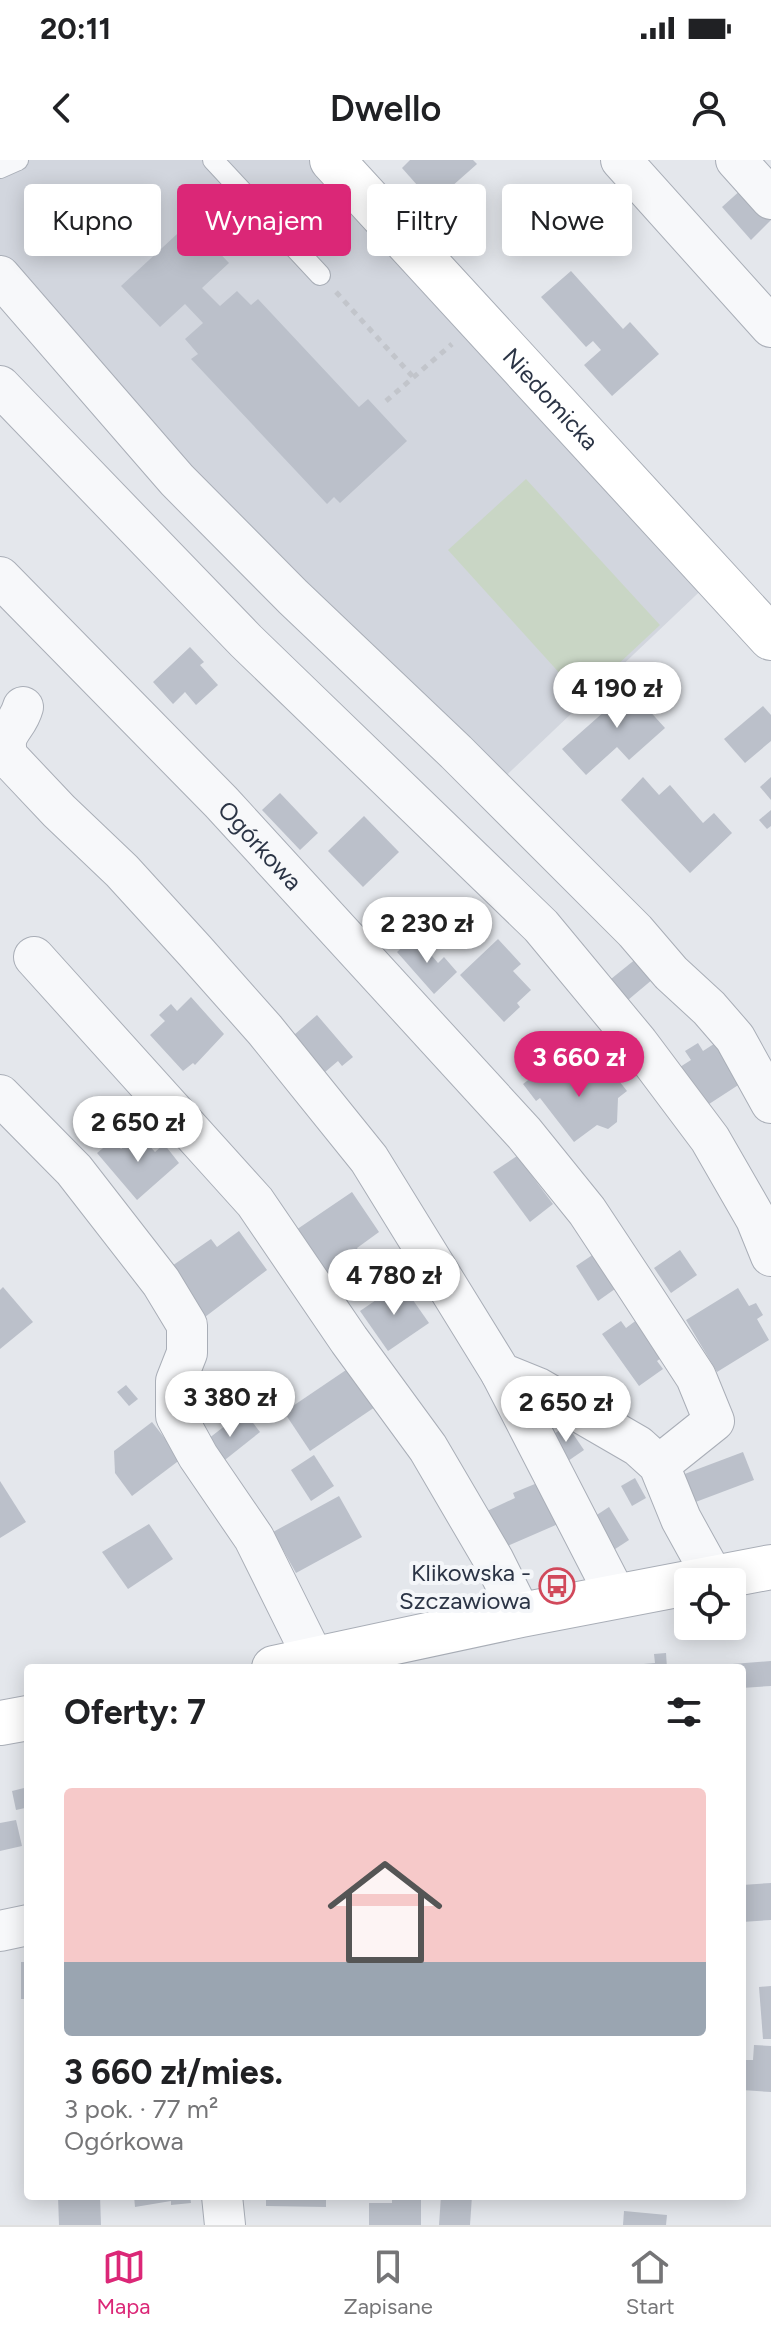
<!DOCTYPE html>
<html lang="pl">
<head>
<meta charset="utf-8">
<style>
	body { margin:0; font-family:Figtree,sans-serif; background:#f6f6f6; color:#202124; height:100vh; display:flex; flex-direction:column; font-size:30px; white-space:nowrap }
	* { box-sizing:border-box; margin:0 }
	p { font-size:26px; color:#757577 }
	.icon { flex:none; width:44px; height:44px; fill:none; stroke:currentColor; stroke-width:2; stroke-linecap:round; stroke-linejoin:round }
	.map { position:relative; flex:1; overflow:hidden }
	.details { position:absolute; left:24px; top:1504px; width:722px; height:536px; display:flex; flex-direction:column; background:#fff; border-radius:8px; box-shadow:0 4px 20px #0003 }
	.details>* { flex:none }
	.top-card { position:absolute; left:24px; top:24px; width:724px; height:72px; display:flex; gap:16px }
	.buttons { position:absolute; left:674px; top:1408px; display:grid; gap:16px }
	.buttons a { display:grid; place-items:center; width:72px; height:72px; border-radius:8px; background:#fff; box-shadow:0 4px 20px #0003; font-size:40px }
	.price { position:absolute; translate:-50% -68px; padding:0 18px; border-radius:28px; background:#fff; color:#222; font-size:26px; line-height:52px; filter:drop-shadow(0 2px 4px #0008) }
	.price::after { content:''; position:absolute; left:50%; top:48px; width:24px; height:18px; margin-left:-12px; background:inherit; clip-path:polygon(0 0,100% 0,50% 100%) }
	.price.selected { background:#db2777; color:#fff }
	ul { padding:0; list-style:none }
	li { display:grid; align-content:center; gap:16px; height:424px; padding:0 40px }
	li span { display:grid; place-items:center; height:248px; border-radius:8px; color:#555 }
	li>.icon { margin-inline-start:auto }
	span .icon { width:144px; height:144px; fill:#fffc; stroke-width:1 }
	li b { font-size:34px }
	h2 { display:flex; justify-content:space-between; align-items:center; height:96px; padding:0 40px; font-size:34px }
	.pill { padding:0 28px; border-radius:8px; background:#fff; box-shadow:0 4px 20px #0003; font-size:28px; line-height:72px }
	.pill.selected { background:#db2777; color:#fff }
	.status { display:flex; justify-content:space-between; align-items:center; height:56px; padding:0 40px; background:#fff; direction:ltr }
	.status svg { height:22px; fill:currentColor }
	header { display:flex; justify-content:space-between; align-items:center; height:104px; padding:0 40px; background:#fff; font-size:36px; font-weight:600 }
	.menu { display:flex; justify-content:space-around; align-items:center; height:112px; border-top:2px solid #e0e0e0; background:#fff; font-size:22px; color:#757577 }
	.menu a { display:grid; justify-items:center; gap:4px }
	.menu .selected { color:#db2777 }
	.map>svg:first-child { display:block }
	.built { fill:#d2d6de }
	.green { fill:#c9d6c5 }
	.building { fill:#bbc0ca }
	.lines { fill:none; stroke-linecap:round; stroke-linejoin:round }
	.lane-casing { stroke:#a9aeb7; stroke-width:22 }
	.street-casing { stroke:#a9aeb7; stroke-width:42 }
	.secondary-casing { stroke:#a9aeb7; stroke-width:46 }
	.path { stroke:#c2c5cb; stroke-width:5; stroke-dasharray:6 6; stroke-linecap:butt }
	.lane { stroke:#f7f8fa; stroke-width:20 }
	.street { stroke:#f7f8fa; stroke-width:40 }
	.secondary { stroke:#fff; stroke-width:44 }
	.labels { text-anchor:middle; dominant-baseline:central; stroke-width:8; stroke-linejoin:round; paint-order:stroke }
	.street-label { font-size:24px; fill:#2b3445; stroke:#f4f6f9 }
	.poi-label { font-size:24px; fill:#2b3445; stroke:#f4f6f9; text-anchor:end }
</style>
</head>
<body>
<div class="status"><b>20:11</b><svg viewBox="0 0 49 12"><path d="M0 12V9h3v3zM5 12V6h3v6zM10 12V3h3v9zM15 12V0h3v12zM26 1h20v11H26zM47 4h2v5h-2z"/></svg></div>
<header><svg class="icon" aria-label="back" viewBox="0 0 24 24"><path d="M15 5l-7 7 7 7"/></svg>Dwello<svg class="icon" aria-label="person" viewBox="0 0 24 24"><circle cx="12" cy="8" r="4"/><path d="M4 21q1-7 8-7t8 7"/></svg></header>
<div class="map">
<svg width="771" height="2065" viewBox="0 0 771 2065">
	<rect width="100%" height="100%" fill="#e4e7ec"/>
	<path class="built" d="M 18,0 L 332,0 L 715,417 L 492,629 L 0,116 L 0,8 Z"/>
	<path class="green" d="M 526,319 L 660,465 L 582,538 L 448,390 Z"/>
	<g class="building">
		<path d="M 410,0 L 473,0 L 477,4 L 433,43 L 402,8 Z"/>
		<path d="M 743,28 L 771,60 L 751,80 L 722,47 Z"/>
		<path d="M 190,62 L 229,103 L 202,128 L 220,146 L 237,131 L 251,145 L 258,139 L 359,247 L 368,239 L 407,281 L 340,343 L 334,337 L 327,344 L 191,199 L 198,194 L 185,179 L 203,163 L 185,144 L 160,167 L 121,126 Z"/>
		<path d="M 571,111 L 623,169 L 630,162 L 659,194 L 612,236 L 584,205 L 601,190 L 593,181 L 586,187 L 541,137 Z"/>
		<path d="M 190,487 L 204,502 L 200,505 L 218,525 L 196,545 L 185,532 L 173,544 L 153,522 Z"/>
		<path d="M 640,520 L 655,538 L 646,547 L 665,568 L 629,600 L 617,587 L 586,615 L 562,589 Z"/>
		<path d="M 763,546 L 771,555 L 771,581 L 745,603 L 724,579 Z"/>
		<path d="M 643,617 L 659,635 L 670,625 L 703,663 L 714,653 L 732,673 L 690,713 L 621,640 Z"/>
		<path d="M 771,617 L 771,640 L 760,627 Z"/>
		<path d="M 280,633 L 318,673 L 300,690 L 262,650 Z"/>
		<path d="M 771,650 L 771,666 L 767,669 L 759,660 Z"/>
		<path d="M 364,656 L 399,692 L 363,727 L 328,691 Z"/>
		<path d="M 415,776 L 438,803 L 444,797 L 457,812 L 434,834 L 397,792 Z"/>
		<path d="M 498,779 L 521,804 L 513,811 L 531,830 L 517,843 L 520,847 L 504,862 L 460,815 Z"/>
		<path d="M 637,798 L 653,819 L 628,840 L 611,819 Z"/>
		<path d="M 191,837 L 224,874 L 195,905 L 193,903 L 183,911 L 150,875 L 165,861 L 159,855 L 171,844 L 177,851 Z"/>
		<path d="M 317,855 L 353,897 L 342,906 L 338,901 L 318,918 L 287,881 Z"/>
		<path d="M 720,880 L 746,920 L 706,946 L 680,907 L 691,900 L 685,891 L 698,883 L 703,891 Z"/>
		<path d="M 605,903 L 627,931 L 618,938 L 617,962 L 608,969 L 597,965 L 574,982 L 540,938 L 536,941 L 523,924 L 549,904 L 561,919 L 566,915 L 575,926 Z"/>
		<path d="M 139,974 L 155,992 L 164,984 L 179,1003 L 137,1040 L 97,993 L 113,980 L 121,989 Z"/>
		<path d="M 517,996 L 553,1044 L 530,1062 L 493,1012 Z"/>
		<path d="M 352,1032 L 379,1072 L 357,1088 L 376,1117 L 351,1134 L 344,1124 L 333,1132 L 293,1072 Z"/>
		<path d="M 239,1071 L 267,1110 L 205,1157 L 169,1108 L 211,1079 L 217,1087 Z"/>
		<path d="M 600,1090 L 622,1124 L 598,1141 L 576,1106 Z"/>
		<path d="M 680,1090 L 697,1115 L 671,1133 L 654,1108 Z"/>
		<path d="M 401,1123 L 429,1163 L 388,1191 L 360,1151 Z"/>
		<path d="M 3,1127 L 33,1162 L 0,1189 L 0,1130 Z"/>
		<path d="M 738,1128 L 749,1146 L 756,1143 L 763,1155 L 757,1159 L 769,1180 L 717,1212 L 686,1160 Z"/>
		<path d="M 638,1159 L 665,1195 L 657,1201 L 663,1209 L 639,1226 L 602,1174 L 621,1161 L 626,1168 Z"/>
		<path d="M 349,1208 L 375,1247 L 310,1291 L 284,1252 Z"/>
		<path d="M 126,1225 L 138,1239 L 129,1246 L 117,1232 Z"/>
		<path d="M 244,1251 L 260,1272 L 216,1307 L 199,1286 Z"/>
		<path d="M 152,1262 L 181,1299 L 132,1336 L 115,1313 L 114,1291 Z"/>
		<path d="M 567,1265 L 584,1290 L 565,1303 L 548,1278 Z"/>
		<path d="M 743,1292 L 754,1320 L 685,1346 L 674,1318 Z"/>
		<path d="M 314,1295 L 334,1326 L 311,1341 L 291,1310 Z"/>
		<path d="M 635,1318 L 646,1338 L 632,1346 L 621,1326 Z"/>
		<path d="M 547,1319 L 565,1361 L 503,1388 L 487,1351 L 515,1338 L 513,1333 Z"/>
		<path d="M 0,1321 L 26,1362 L 0,1378 Z"/>
		<path d="M 339,1336 L 362,1377 L 296,1413 L 273,1372 Z"/>
		<path d="M 609,1347 L 629,1380 L 609,1393 L 589,1360 Z"/>
		<path d="M 149,1364 L 173,1399 L 128,1429 L 102,1392 Z"/>
		<path d="M 666,1493 L 667,1508 L 632,1508 L 632,1505 L 655,1503 L 654,1494 Z"/>
		<path d="M 771,1501 L 771,1526 L 742,1528 L 742,1508 L 707,1508 L 707,1506 Z"/>
		<path d="M 28,1627 L 28,1654 L 27,1654 L 25,1648 L 16,1650 L 12,1631 Z"/>
		<path d="M 16,1660 L 22,1686 L 0,1691 L 0,1663 Z"/>
		<path d="M 771,1723 L 771,1760 L 742,1762 L 742,1725 Z"/>
		<rect x="21" y="1802" width="7" height="37"/>
		<path d="M 771,1826 L 771,1879 L 763,1879 L 759,1827 Z"/>
		<path d="M 754,1885 L 771,1886 L 771,1932 L 742,1930 L 742,1900 L 753,1900 Z"/>
		<path d="M 58,2036 L 100,2036 L 101,2065 L 59,2065 Z"/>
		<path d="M 134,2036 L 190,2036 L 191,2043 L 171,2045 L 171,2041 L 135,2047 Z"/>
		<path d="M 266,2036 L 326,2036 L 326,2047 L 266,2046 Z"/>
		<path d="M 392,2036 L 421,2036 L 421,2065 L 369,2065 L 369,2043 L 392,2043 Z"/>
		<path d="M 441,2036 L 472,2036 L 470,2065 L 439,2065 Z"/>
		<path d="M 624,2051 L 667,2055 L 666,2065 L 623,2065 Z"/>
	</g>
	<g class="lines">
		<defs>
			<g id="lane">
				<path d="M 213,0 L 320,115"/>
				<path d="M 0,8 L 18,0"/>
			</g>
			<g id="street">
				<path d="M 621,0 L 771,167"/>
				<path d="M 736,0 L 771,39"/>
				<path d="M 0,116 L 177,320 L 293,437 L 456,592 L 635,771 L 671,813 L 709,848 L 735,878 L 771,943"/>
				<path d="M 0,226 L 246,481 L 541,766 L 638,883 L 710,979 L 756,1059 L 771,1096"/>
				<path id="s1" d="M 0,417 L 221,642 L 524,973 L 587,1051 L 634,1122 L 696,1217 L 714,1261 L 659,1305"/>
				<path d="M 23,547 C 17,569 0,571 8,597 L 59,651 L 122,711 L 195,791 L 265,870 L 369,999 L 501,1213 L 538,1228 L 638,1286 L 659,1305 L 681,1359 L 713,1417"/>
				<path d="M 34,797 L 255,1042 L 349,1180 L 428,1288 L 493,1399 L 521,1455"/>
				<path d="M 0,935 L 74,1010 L 161,1122 L 187,1165 L 187,1193 L 176,1221 L 176,1256 L 198,1296 L 254,1378 L 314,1499"/>
				<path d="M 501,1213 L 616,1436"/>
				<path d="M 0,1771 L 28,1765"/>
				<path d="M 222,2036 L 225,2065"/>
			</g>
			<g id="secondary">
				<path id="s2" d="M 332,0 L 771,478"/>
				<path d="M 274,1508 L 521,1455 L 771,1407"/>
				<path d="M 0,1563 L 28,1558"/>
			</g>
		</defs>
		<use href="#lane" class="lane-casing"/>
		<use href="#street" class="street-casing"/>
		<use href="#secondary" class="secondary-casing"/>
		<g class="path">
			<path d="M 336,132 L 414,218"/>
			<path d="M 386,241 L 452,184"/>
		</g>
		<use href="#lane" class="lane"/>
		<use href="#street" class="street"/>
		<use href="#secondary" class="secondary"/>
	</g>
	<defs>
		<symbol id="bus-ring" viewBox="-11 -11 22 22"><circle r="9.5" fill="#f4f6f9" stroke="#d1495b" stroke-width="1.5"/><path d="M-5-6H5V4H4V6H2V4H-2V6H-4V4H-5ZM-3.5-4V0h7V-4ZM-3.5 1.2v1.5H-2V1.2ZM2 1.2v1.5H3.5V1.2Z" fill="#d1495b"/></symbol>
	</defs>
	<g fill-rule="evenodd">
		<use href="#bus-ring" x="537" y="1406" width="40" height="40"/>
	</g>
	<g class="labels">
		<g class="street-label">
			<text stroke="none"><textPath href="#s2" startOffset="324">Niedomicka</textPath></text>
			<text stroke="none"><textPath href="#s1" startOffset="374">Ogórkowa</textPath></text>
		</g>
		<g class="poi-label">
			<text x="531" y="1412">Klikowska -<tspan x="531" dy="28">Szczawiowa</tspan></text>
		</g>
	</g>
</svg>
<div class="buttons">
<a><svg class="icon" aria-label="locate" viewBox="0 0 24 24"><circle cx="12" cy="12" r="6"/><path d="M12 2v4M12 18v4M2 12h4M18 12h4"/></svg></a>
</div>
<b class="price" style="left:617px;top:570px">4 190 zł</b>
<b class="price" style="left:427px;top:805px">2 230 zł</b>
<b class="price selected" style="left:579px;top:939px">3 660 zł</b>
<b class="price" style="left:138px;top:1004px">2 650 zł</b>
<b class="price" style="left:394px;top:1157px">4 780 zł</b>
<b class="price" style="left:230px;top:1279px">3 380 zł</b>
<b class="price" style="left:566px;top:1284px">2 650 zł</b>
<div class="top-card">
<a class="pill">Kupno</a>
<a class="pill selected">Wynajem</a>
<a class="pill">Filtry</a>
<a class="pill">Nowe</a>
</div>
<section class="details">
<h2>Oferty: 7<svg class="icon" aria-label="filters" viewBox="0 0 24 24"><path d="M4 7h16M4 17h16"/><circle cx="9" cy="7" r="2"/><circle cx="15" cy="17" r="2"/></svg></h2>
<ul>
<li><span style="background:linear-gradient(#f6c9c9 70%,#9aa5b1 0)"><svg class="icon" aria-label="home" viewBox="0 0 24 24"><path d="M3 11l9-7 9 7M6 9v11h12V9"/></svg></span><div><b>3 660 zł/mies.</b><p>3 pok. · 77 m²</p><p>Ogórkowa</p></div></li>
</ul>
</section>
</div>
<nav class="menu">
<a class="selected"><svg class="icon" aria-label="map" viewBox="0 0 24 24"><path d="M3 6l6-2 6 2 6-2v14l-6 2-6-2-6 2zM9 4v14M15 6v14"/></svg>Mapa</a>
<a><svg class="icon" aria-label="saved" viewBox="0 0 24 24"><path d="M7 4h10v16l-5-4-5 4z"/></svg>Zapisane</a>
<a><svg class="icon" aria-label="home" viewBox="0 0 24 24"><path d="M3 11l9-7 9 7M6 9v11h12V9"/></svg>Start</a>
</nav>
</body>
</html>
